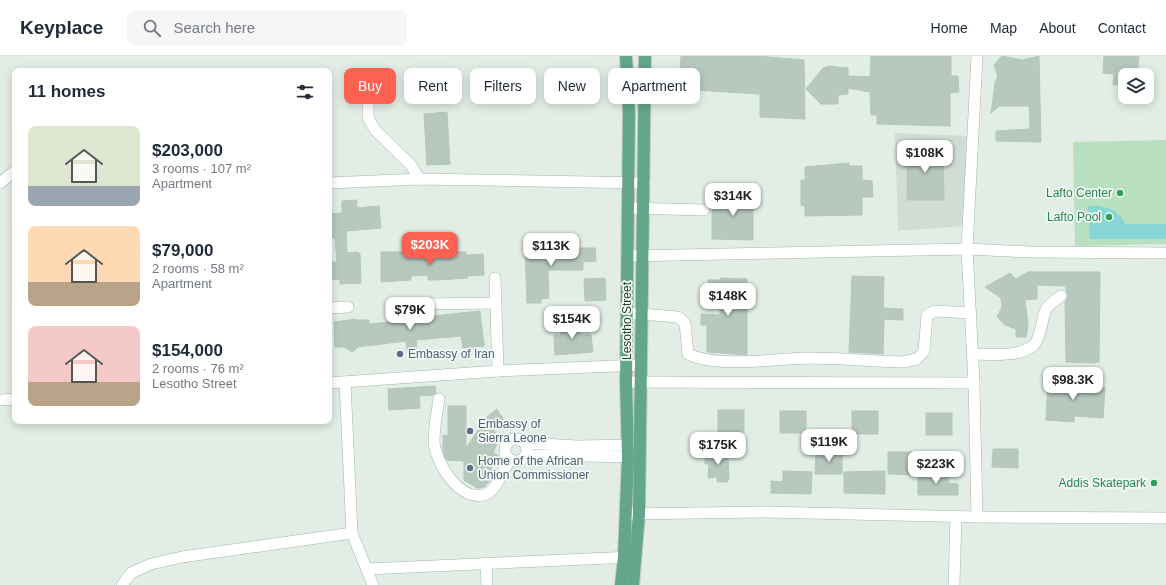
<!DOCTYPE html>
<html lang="en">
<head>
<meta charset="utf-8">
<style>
	body { margin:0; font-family:Arial,sans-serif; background:#f6f6f7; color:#1f2937; height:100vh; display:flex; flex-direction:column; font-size:15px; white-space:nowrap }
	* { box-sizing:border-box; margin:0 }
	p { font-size:13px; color:#747a83 }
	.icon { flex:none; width:22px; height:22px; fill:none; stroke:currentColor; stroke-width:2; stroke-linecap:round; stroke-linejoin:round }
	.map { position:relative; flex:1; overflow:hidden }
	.sheet { position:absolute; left:12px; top:12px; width:320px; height:356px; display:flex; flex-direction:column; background:#fff; border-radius:8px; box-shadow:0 2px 10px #0003 }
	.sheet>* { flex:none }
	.guide { position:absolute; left:344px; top:12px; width:380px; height:36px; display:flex; gap:8px }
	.tools { position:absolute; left:1118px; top:12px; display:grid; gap:8px }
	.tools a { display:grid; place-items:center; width:36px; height:36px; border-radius:8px; background:#fff; box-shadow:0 2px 10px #0003; font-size:20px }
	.price { position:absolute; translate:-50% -34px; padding:0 9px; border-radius:8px; background:#fff; color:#222; font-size:13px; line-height:26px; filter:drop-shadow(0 1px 2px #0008) }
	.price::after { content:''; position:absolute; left:50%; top:24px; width:12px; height:9px; margin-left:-6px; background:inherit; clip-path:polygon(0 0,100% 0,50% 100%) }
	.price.current { background:#fc6152; color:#fff }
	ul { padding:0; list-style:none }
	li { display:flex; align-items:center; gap:12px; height:100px; padding:0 16px }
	li span { display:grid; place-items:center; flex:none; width:112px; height:80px; border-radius:8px; color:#555 }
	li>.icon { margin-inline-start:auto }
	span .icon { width:48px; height:48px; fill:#fffc; stroke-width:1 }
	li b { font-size:17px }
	h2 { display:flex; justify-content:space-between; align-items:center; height:48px; padding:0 16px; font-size:17px }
	.pill { padding:0 14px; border-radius:8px; background:#fff; box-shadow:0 2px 10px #0003; font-size:14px; line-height:36px }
	.pill.current { background:#fc6152; color:#fff }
	header { display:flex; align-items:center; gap:24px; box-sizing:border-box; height:56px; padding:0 20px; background:#fff; border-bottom:1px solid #e0e1e3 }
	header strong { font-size:19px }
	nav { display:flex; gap:22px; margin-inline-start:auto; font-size:14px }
	.search { width:280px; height:36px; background:#f6f6f7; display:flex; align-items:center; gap:10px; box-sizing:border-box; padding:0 14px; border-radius:8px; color:#747a83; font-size:15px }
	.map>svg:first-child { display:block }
	.built { fill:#d0ddd5 }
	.green { fill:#b9e0be }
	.water { fill:#86d6d6 }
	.building { fill:#b7c8bf; stroke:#b4c7bc }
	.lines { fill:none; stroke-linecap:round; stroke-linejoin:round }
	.minor-casing { stroke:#a4b6ac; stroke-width:12 }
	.major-casing { stroke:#c1cac6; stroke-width:14 }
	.minor { stroke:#fff; stroke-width:11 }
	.major { stroke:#63a68a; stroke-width:12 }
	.leisure-dot { fill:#2e9e5b; stroke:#f3f9f5; stroke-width:1.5 }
	.service-dot { fill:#5c6f8a; stroke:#f3f9f5; stroke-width:1.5 }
	.labels { text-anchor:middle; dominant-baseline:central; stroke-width:3.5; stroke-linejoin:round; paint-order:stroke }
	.leisure-label { font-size:12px; fill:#27864d; stroke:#f3f9f5; text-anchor:end }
	.street-label { font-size:12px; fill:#214032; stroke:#f3f9f5 }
	.service-label { font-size:12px; fill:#4e5e75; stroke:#f3f9f5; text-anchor:start }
</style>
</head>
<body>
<header>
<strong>Keyplace</strong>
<div class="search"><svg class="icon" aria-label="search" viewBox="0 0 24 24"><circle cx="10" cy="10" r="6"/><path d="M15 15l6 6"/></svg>Search here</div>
<nav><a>Home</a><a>Map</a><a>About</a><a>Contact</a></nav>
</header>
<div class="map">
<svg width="1166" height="529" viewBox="0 0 1166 529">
	<rect width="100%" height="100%" fill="#e2ede6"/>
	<path class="built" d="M 895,77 L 967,80 L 964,170 L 898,175 Z"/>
	<path class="green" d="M 1166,84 L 1166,188 L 1075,190 L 1073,86 Z"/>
	<path class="water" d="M 1088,150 C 1102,148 1121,154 1125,168 L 1166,168 L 1166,183 L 1090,183 Z"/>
	<g class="building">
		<path d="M 681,0 L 756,0 L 804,4 L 805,63 L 760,61 L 760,38 L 679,33 Z"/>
		<path d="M 871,0 L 951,0 L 951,20 L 958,20 L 959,36 L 950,37 L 950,70 L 877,68 L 877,59 L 871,59 L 870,36 L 848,32 L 848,38 L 838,39 L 838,48 L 821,48 L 806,33 L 823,12 L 829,10 L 848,12 L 848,20 L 870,21 Z"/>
		<path d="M 1002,0 L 1022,4 L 1039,0 L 1041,86 L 996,85 L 996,75 L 1030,73 L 1029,50 L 999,50 L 991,57 L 995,27 L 998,21 L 994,9 Z"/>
		<path d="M 1104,0 L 1139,0 L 1137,19 L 1125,19 L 1125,29 L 1113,29 L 1114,18 L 1103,17 Z"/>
		<path d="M 447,56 L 450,108 L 427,109 L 424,58 Z"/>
		<path d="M 908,91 L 943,92 L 944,144 L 907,144 Z"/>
		<path d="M 849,107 L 849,110 L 862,110 L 862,124 L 872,125 L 873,141 L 862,141 L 862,159 L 805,160 L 805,150 L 801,149 L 801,124 L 805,124 L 805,111 Z"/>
		<path d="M 712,139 L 753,139 L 753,184 L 712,183 Z"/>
		<path d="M 357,144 L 357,152 L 379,150 L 381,172 L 346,175 L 347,197 L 358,196 L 360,198 L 361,227 L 340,228 L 340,223 L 329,224 L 329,206 L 337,206 L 335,182 L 330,182 L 329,158 L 342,157 L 342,145 Z"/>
		<path d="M 525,192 L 595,192 L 596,205 L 583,206 L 583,214 L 548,214 L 549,242 L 541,243 L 541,247 L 527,247 Z"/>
		<path d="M 381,196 L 466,196 L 466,199 L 483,198 L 484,219 L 467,220 L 468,222 L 436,224 L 428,224 L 428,219 L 411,220 L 411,224 L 381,226 Z"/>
		<path d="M 1028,216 L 1100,216 L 1099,306 L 1095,306 L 1095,307 L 1066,306 L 1065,246 L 1068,240 L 1065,230 L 1037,229 L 1037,243 L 1025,244 L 1028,269 L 1026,281 L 1016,281 L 1016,273 L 1005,269 L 997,261 L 1002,251 L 1001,242 L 985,231 L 1010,217 L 1016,223 Z"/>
		<path d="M 852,220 L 884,221 L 883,252 L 903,253 L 903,264 L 884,263 L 883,298 L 849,296 Z"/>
		<path d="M 605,222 L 606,244 L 585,245 L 584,223 Z"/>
		<path d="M 720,222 L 747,223 L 747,299 L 707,296 L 707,269 L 701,269 L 701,258 L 720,259 L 720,241 L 708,241 L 708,224 L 720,224 Z"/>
		<path d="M 480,255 L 484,290 L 463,292 L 461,280 L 416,284 L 417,294 L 407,295 L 406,285 L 358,291 L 352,296 L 344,291 L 335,291 L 334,266 L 356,263 L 356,264 L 369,264 L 369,268 L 422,263 L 422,261 Z"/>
		<path d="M 579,265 L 580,278 L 591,279 L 593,296 L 555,299 L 554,279 L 561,279 L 560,266 Z"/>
		<path d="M 1048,324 L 1077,326 L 1076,330 L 1105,332 L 1103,362 L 1074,360 L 1074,366 L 1046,364 Z"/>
		<path d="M 435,330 L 436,337 L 433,339 L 419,340 L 420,352 L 389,354 L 388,333 Z"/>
		<path d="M 448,350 L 466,350 L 466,392 L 486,362 L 497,353 L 505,366 L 494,374 L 499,383 L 493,397 L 498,399 L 499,406 L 491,407 L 492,423 L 484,431 L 477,432 L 464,424 L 464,405 L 447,404 L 445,401 L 443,395 L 443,379 L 448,380 Z"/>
		<rect x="718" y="354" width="26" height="22"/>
		<rect x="780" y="355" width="26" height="22"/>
		<rect x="852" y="355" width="26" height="23"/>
		<rect x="926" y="357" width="26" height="22"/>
		<path d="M 993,393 L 1018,393 L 1018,412 L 992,411 Z"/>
		<path d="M 816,395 L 842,396 L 842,418 L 815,418 Z"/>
		<path d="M 888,396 L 914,396 L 914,419 L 888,418 Z"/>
		<path d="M 705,397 L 728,398 L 729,423 L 727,426 L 717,426 L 717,421 L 708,422 L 709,408 L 705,408 Z"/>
		<path d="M 783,415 L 812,416 L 811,438 L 771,437 L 771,425 L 783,426 Z"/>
		<path d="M 885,415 L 885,438 L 844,437 L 844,416 Z"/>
		<path d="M 918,417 L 948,417 L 948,427 L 958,428 L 958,439 L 918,439 Z"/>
	</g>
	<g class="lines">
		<defs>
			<g id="minor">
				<path d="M 977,0 L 967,193 L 974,327 L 977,461"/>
				<path d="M 375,22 L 368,49 L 368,62 L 376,75 L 411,109 L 419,123"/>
				<path d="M 0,127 L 15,115"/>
				<path d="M 329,127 L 419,123 L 644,127"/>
				<path d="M 628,152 L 704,154"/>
				<path d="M 627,200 L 967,193 L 1030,196 L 1166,197"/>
				<path d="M 495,222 L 498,315"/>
				<path d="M 419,248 L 496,247"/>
				<path d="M 329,252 L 348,251"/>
				<path d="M 627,257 L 678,261 L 685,267 L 688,298 C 717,312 774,303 807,302 C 839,302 871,305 902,306 L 917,303 L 924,295 L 927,259 L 935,255 L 971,257"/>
				<path d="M 973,298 C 990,298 1019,302 1034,289 C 1038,285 1039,278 1041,272 C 1046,252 1043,253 1061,240"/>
				<path d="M 345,326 L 352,477 L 373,529"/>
				<path d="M 626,326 L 974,327"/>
				<path d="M 329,327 L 498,315 L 640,309"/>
				<path d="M 439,343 C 437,357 434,371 434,385 C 435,406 460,448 486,438 C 499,433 501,413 511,404"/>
				<path d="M 0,344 L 15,343"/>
				<circle cx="516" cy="394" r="11"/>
				<path d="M 526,387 L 577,390 L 637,389"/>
				<path d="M 527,399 L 636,401"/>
				<path d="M 627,458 L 765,456 L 977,461 L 1166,462"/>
				<path d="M 486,507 L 487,529"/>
				<path d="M 367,513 L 632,501"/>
				<path d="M 122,529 L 131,517 L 151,508 L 182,501 L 352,477"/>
				<path d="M 954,529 L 956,461"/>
			</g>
			<g id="major">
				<path d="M 621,529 L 624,501 L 628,401 L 626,326 L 629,58 L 626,0"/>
				<path d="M 633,529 L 639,458 L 645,0"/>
			</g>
		</defs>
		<use href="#minor" class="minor-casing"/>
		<use href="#major" class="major-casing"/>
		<use href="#minor" class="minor"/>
		<use href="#major" class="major"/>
	</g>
	<g class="leisure-dot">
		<circle cx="1120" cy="137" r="4"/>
		<circle cx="1109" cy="161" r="4"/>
		<circle cx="1154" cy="427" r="4"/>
	</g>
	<g class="service-dot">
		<circle cx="400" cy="298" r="4"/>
		<circle cx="470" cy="375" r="4"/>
		<circle cx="470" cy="412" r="4"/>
	</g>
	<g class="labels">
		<g class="leisure-label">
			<text x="1112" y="137">Lafto Center</text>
			<text x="1101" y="161">Lafto Pool</text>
			<text x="1146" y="427">Addis Skatepark</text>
		</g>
		<g class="street-label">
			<text transform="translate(627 265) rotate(-90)">Lesotho Street</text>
		</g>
		<g class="service-label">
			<text x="408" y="298">Embassy of Iran</text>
			<text x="478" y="368">Embassy of<tspan x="478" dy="14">Sierra Leone</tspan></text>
			<text x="478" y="405">Home of the African<tspan x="478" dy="14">Union Commissioner</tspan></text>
		</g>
	</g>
</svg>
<div class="tools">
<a><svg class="icon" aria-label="layers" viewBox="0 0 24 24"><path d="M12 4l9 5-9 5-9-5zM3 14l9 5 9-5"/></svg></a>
</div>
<b class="price" style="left:925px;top:118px">$108K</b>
<b class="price" style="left:733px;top:161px">$314K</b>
<b class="price current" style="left:430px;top:210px">$203K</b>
<b class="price" style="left:551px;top:211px">$113K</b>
<b class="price" style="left:728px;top:261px">$148K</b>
<b class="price" style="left:410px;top:275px">$79K</b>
<b class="price" style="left:572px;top:284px">$154K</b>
<b class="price" style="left:1073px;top:345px">$98.3K</b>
<b class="price" style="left:829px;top:407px">$119K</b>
<b class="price" style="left:718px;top:410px">$175K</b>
<b class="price" style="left:936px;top:429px">$223K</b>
<div class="guide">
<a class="pill current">Buy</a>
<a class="pill">Rent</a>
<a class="pill">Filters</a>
<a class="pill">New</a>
<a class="pill">Apartment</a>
</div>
<section class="sheet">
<h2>11 homes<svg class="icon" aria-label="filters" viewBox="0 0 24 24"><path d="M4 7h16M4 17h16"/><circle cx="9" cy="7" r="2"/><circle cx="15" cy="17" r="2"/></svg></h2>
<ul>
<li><span style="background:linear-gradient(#dfe7d0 75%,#9aa5b1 0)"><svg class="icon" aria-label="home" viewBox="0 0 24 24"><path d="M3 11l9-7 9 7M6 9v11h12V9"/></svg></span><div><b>$203,000</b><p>3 rooms · 107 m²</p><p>Apartment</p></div></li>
<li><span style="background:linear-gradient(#ffd9b3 70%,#b9a48a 0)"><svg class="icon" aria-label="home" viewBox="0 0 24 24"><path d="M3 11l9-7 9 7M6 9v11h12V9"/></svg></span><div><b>$79,000</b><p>2 rooms · 58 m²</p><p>Apartment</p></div></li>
<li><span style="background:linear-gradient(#f6c9c9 70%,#b9a48a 0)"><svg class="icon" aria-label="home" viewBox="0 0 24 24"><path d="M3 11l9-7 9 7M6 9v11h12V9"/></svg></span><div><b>$154,000</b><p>2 rooms · 76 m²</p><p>Lesotho Street</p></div></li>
</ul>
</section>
</div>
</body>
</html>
